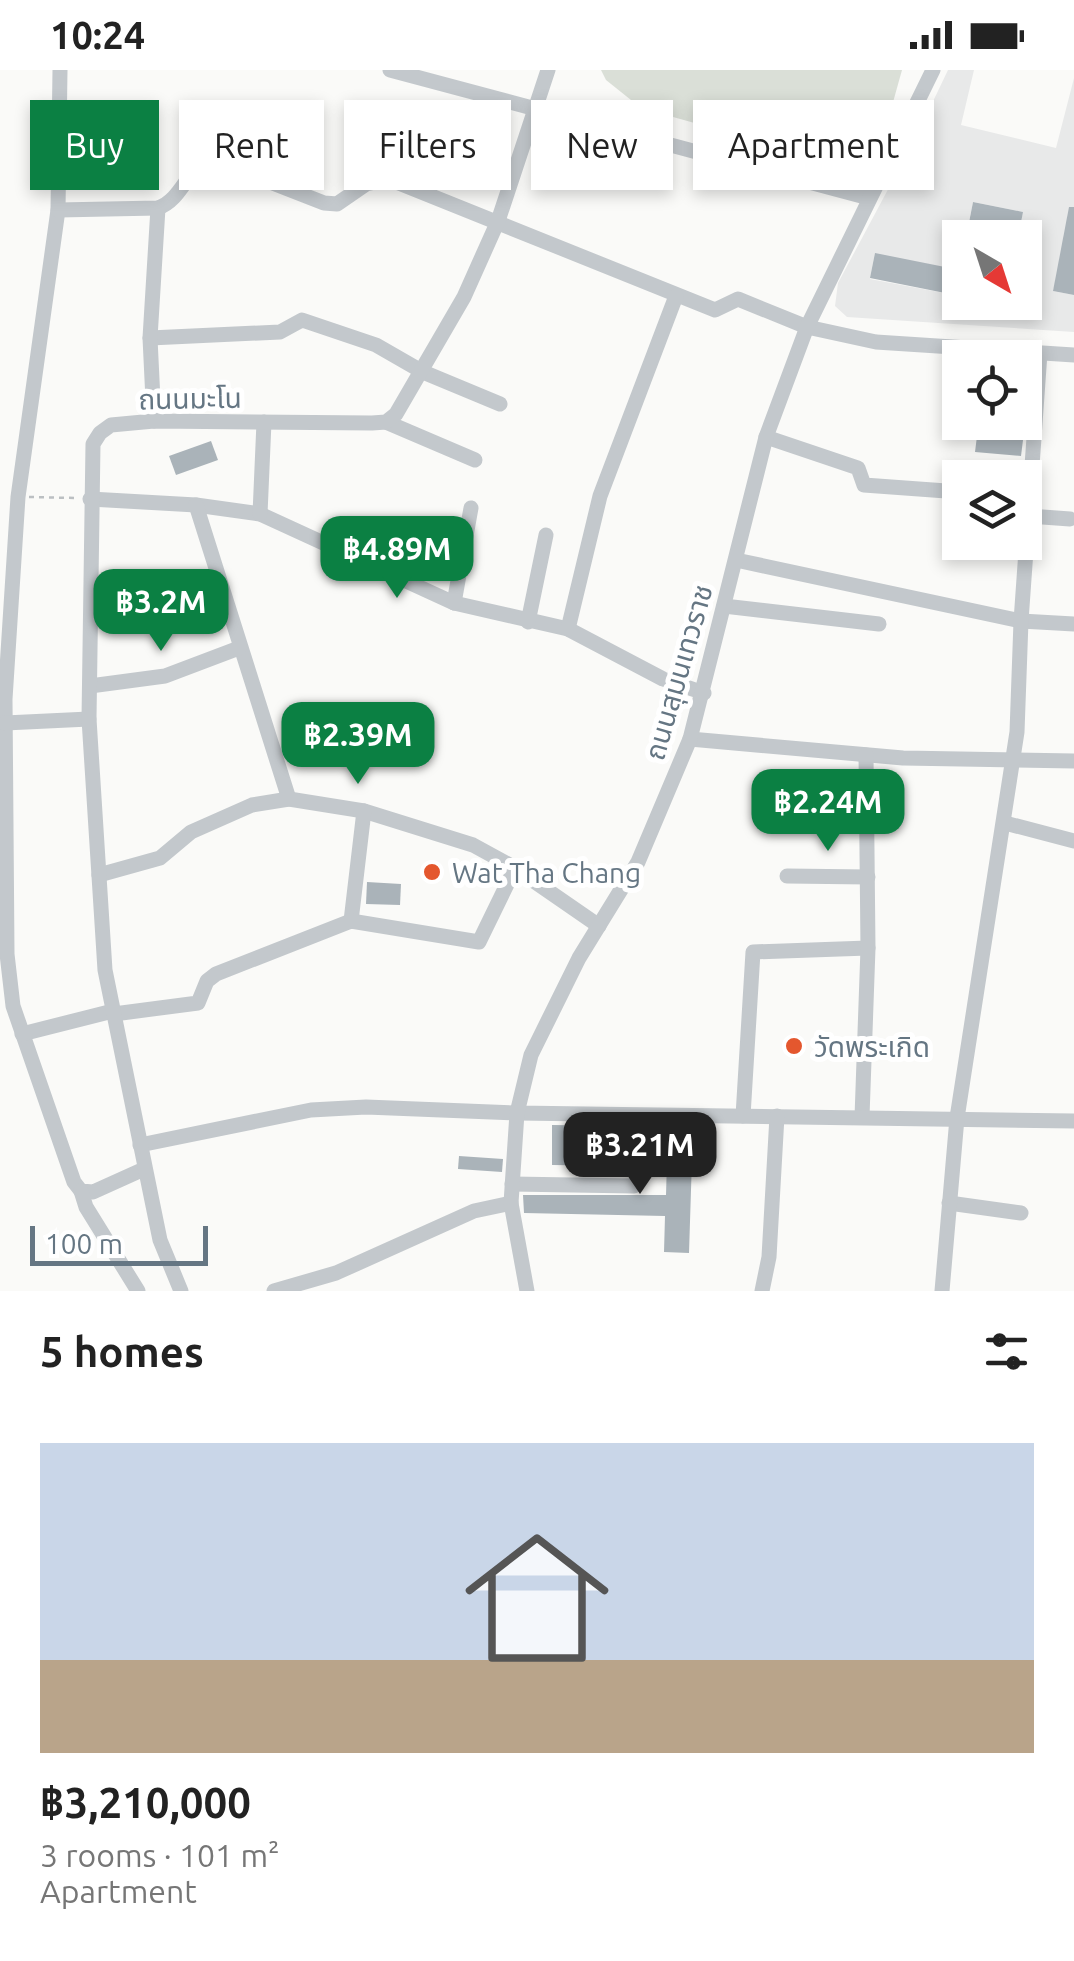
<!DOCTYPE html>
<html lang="en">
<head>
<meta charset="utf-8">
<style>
	body { margin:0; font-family:Ubuntu,"Noto Sans Thai",sans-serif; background:#f2f2f2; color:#222; height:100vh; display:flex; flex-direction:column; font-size:38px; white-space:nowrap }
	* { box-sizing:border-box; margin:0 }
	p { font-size:32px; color:#767676 }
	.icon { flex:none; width:55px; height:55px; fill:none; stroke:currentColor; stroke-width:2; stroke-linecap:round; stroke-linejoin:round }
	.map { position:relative; height:1221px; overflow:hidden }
	.drawer { display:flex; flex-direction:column; background:#fff; flex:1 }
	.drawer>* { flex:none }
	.hud { position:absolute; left:30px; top:30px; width:1015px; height:90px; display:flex; gap:20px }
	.needle { width:65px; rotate:141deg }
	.buttons { position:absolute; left:942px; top:150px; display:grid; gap:20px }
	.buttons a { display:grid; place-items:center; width:100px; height:100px; border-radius:0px; background:#fff; box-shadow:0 5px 15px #0003; font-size:50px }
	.scale { position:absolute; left:30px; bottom:25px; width:178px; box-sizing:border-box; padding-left:10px; border:5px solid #657683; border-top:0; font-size:28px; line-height:35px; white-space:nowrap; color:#657683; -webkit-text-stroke:8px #fff; paint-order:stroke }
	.price { position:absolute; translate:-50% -85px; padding:0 22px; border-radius:20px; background:#0b8043; color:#fff; font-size:32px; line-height:65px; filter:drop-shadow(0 2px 5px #0008) }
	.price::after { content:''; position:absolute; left:50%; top:60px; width:30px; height:22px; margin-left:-15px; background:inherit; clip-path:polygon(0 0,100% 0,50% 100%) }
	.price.selected { background:#222; color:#fff }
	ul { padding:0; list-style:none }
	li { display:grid; align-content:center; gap:20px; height:530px; padding:0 40px }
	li+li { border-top:2px solid #e0e0e0 }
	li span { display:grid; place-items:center; height:310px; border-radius:0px; color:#555 }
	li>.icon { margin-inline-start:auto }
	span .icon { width:180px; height:180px; fill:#fffc; stroke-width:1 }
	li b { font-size:42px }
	h2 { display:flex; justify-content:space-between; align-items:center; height:120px; padding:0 40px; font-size:42px }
	.chip { padding:0 35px; border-radius:0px; background:#fff; box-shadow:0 5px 15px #0003; font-size:35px; line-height:90px }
	.chip.selected { background:#0b8043; color:#fff }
	.status { display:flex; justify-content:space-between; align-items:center; height:70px; padding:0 50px; background:#fff; direction:ltr }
	.status svg { height:28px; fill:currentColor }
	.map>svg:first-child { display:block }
	.built { fill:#e8e9e9; fill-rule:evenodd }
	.green { fill:#dadfd7 }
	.building { fill:#aab3b9 }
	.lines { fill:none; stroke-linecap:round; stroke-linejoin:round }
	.path { stroke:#bbbfc2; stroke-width:2.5; stroke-dasharray:5 5; stroke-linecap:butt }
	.minor { stroke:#c3c8cc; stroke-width:15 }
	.poi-dot { fill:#e4572e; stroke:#fff; stroke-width:4 }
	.labels { text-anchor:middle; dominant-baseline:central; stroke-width:10; stroke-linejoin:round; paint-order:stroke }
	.street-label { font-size:28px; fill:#657683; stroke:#fff }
	.poi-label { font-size:28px; fill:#657683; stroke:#fff; text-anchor:start }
</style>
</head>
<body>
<div class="status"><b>10:24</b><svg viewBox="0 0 49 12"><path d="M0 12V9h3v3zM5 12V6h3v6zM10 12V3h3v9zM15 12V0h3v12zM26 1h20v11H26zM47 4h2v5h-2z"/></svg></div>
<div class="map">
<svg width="1074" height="1221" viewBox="0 0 1074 1221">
	<rect width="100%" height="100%" fill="#fafaf8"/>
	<path class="built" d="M 948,0 L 974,0 L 961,55 L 1056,78 L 1074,8 L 1074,144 L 1053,221 L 1074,225 L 1074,262 L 847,247 L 835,236 L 838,213 L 916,67 ZM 973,132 L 1023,142 L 1018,167 L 1025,168 L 1025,232 L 960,232 L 960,226 L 870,209 L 875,184 L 959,200 L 960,168 L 966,167 Z"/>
	<path class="green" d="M 601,0 L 902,0 L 890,43 L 856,74 L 812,86 L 641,38 L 606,10 Z"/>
	<g class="building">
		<path d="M 973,132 L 1023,142 L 1018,168 L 966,168 Z"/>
		<path d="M 1069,137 L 1074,137 L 1074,225 L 1053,221 Z"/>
		<path d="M 875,183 L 960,200 L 960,226 L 870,208 Z"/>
		<path d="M 977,366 L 1023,370 L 1021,386 L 975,382 Z"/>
		<path d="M 211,371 L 218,390 L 176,405 L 169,386 Z"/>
		<path d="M 367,812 L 401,814 L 400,835 L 366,834 Z"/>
		<path d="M 552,1055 L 634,1056 L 633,1096 L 552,1095 Z"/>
		<path d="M 668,1056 L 693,1057 L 689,1183 L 664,1182 L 665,1146 L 524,1143 L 523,1125 L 666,1125 Z"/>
		<path d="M 459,1086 L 503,1089 L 502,1102 L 458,1099 Z"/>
	</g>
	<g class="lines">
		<path class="path" d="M 29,427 L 76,428"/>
		<g class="minor">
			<path d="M 60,0 L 58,140 L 18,427 L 5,629 L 7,884 L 13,936 L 74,1112 L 81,1121 L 93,1122 L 144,1099"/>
			<path d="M 390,0 L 869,128"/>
			<path d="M 58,140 L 158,138 C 183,129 187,97 211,89 L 324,133 L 337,134 L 366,114 L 389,109 L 715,240 L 738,229 L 807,257 L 876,272 L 1074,285"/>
			<path d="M 150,268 L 280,262 L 302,250 L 376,275 L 423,302 L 500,334"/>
			<path d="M 154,351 L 150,268 L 158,138"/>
			<path d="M 386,352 L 475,390"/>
			<path d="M 766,367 L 858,398 L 864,415 L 960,422"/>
			<path d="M 90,429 L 196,435 L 260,444 L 454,533 L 568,559 L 663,609 L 704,623"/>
			<path d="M 196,435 L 289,729"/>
			<path d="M 260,444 L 264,352"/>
			<path d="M 1029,446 L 1070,449"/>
			<path d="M 736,490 L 1021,551 L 1074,554"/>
			<path d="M 454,533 L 471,438"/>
			<path d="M 724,536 L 879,554"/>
			<path d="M 528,552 L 546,465"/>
			<path d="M 568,559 L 600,426 L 676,226"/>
			<path d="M 90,616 L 165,606 L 239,578"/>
			<path d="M 5,653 L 89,649"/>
			<path d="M 690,669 L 903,688 L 1074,691"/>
			<path d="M 1005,753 L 1074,771"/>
			<path d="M 99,805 L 160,788 L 191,762 L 252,735 L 289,729 L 364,741 L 473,775 L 515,798 L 599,856"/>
			<path d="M 787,806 L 868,807"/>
			<path d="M 351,851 L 364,741"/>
			<path d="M 114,944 L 198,933 L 207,911 L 216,904 L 351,851 L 479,872 L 515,798"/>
			<path d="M 22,964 L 113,941"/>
			<path d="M 743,1046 L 753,882 L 868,878"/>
			<path d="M 862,1047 L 868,878 L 866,685"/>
			<path d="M 140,1075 L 311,1040 L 366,1037 L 517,1043 L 1074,1051"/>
			<path d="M 512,1114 L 634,1116"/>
			<path d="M 81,1121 L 86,1137 L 138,1221"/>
			<path d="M 949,1133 L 1021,1143"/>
			<path d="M 181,1221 L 160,1170 L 105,900 L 89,649 L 93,374 L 100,363 L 111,355 L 154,351 L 372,353 L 386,352 L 396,344 L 464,227 L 498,151 L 548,0"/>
			<path d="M 274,1221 L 336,1203 L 474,1141 L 511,1133"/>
			<path d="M 527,1221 L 511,1133 L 517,1043 L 531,985 L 579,888 L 638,792 L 690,669 L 766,367 L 807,257 L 933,0"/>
			<path d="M 762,1221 L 769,1187 L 777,1046"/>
			<path d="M 942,1221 L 957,1048 L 1017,662 L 1021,551 L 1040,283"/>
		</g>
	</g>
	<g class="poi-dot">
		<circle cx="432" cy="802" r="10"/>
		<circle cx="794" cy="976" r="10"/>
	</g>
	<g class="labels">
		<g class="street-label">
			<text transform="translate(190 328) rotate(-1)">ถนนมะโน</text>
			<text transform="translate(678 602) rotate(-74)">ถนนสุมนเทวราช</text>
		</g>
		<g class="poi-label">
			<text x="452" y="802">Wat Tha Chang</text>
			<text x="814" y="976">วัดพระเกิด</text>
		</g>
	</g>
</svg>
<div class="buttons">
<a><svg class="needle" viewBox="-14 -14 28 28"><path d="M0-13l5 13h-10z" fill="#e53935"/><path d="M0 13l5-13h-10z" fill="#767676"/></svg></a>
<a><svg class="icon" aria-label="locate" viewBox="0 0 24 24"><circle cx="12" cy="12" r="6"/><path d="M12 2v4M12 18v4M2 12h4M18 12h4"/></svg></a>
<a><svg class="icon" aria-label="layers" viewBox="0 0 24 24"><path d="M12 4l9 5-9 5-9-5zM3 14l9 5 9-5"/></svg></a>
</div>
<div class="scale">100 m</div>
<b class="price" style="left:397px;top:531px">฿4.89M</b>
<b class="price" style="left:161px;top:584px">฿3.2M</b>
<b class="price" style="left:358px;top:717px">฿2.39M</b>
<b class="price" style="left:828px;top:784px">฿2.24M</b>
<b class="price selected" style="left:640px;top:1127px">฿3.21M</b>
<div class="hud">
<a class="chip selected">Buy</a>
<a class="chip">Rent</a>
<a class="chip">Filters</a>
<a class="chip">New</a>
<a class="chip">Apartment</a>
</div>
</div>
<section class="drawer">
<h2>5 homes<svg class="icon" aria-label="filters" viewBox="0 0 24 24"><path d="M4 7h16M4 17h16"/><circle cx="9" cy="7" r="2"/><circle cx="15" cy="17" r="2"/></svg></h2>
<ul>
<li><span style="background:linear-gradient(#c9d6e8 70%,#b9a48a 0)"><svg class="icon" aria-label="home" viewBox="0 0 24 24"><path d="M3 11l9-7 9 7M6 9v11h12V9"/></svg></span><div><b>฿3,210,000</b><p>3 rooms · 101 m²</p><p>Apartment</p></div></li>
</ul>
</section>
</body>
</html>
